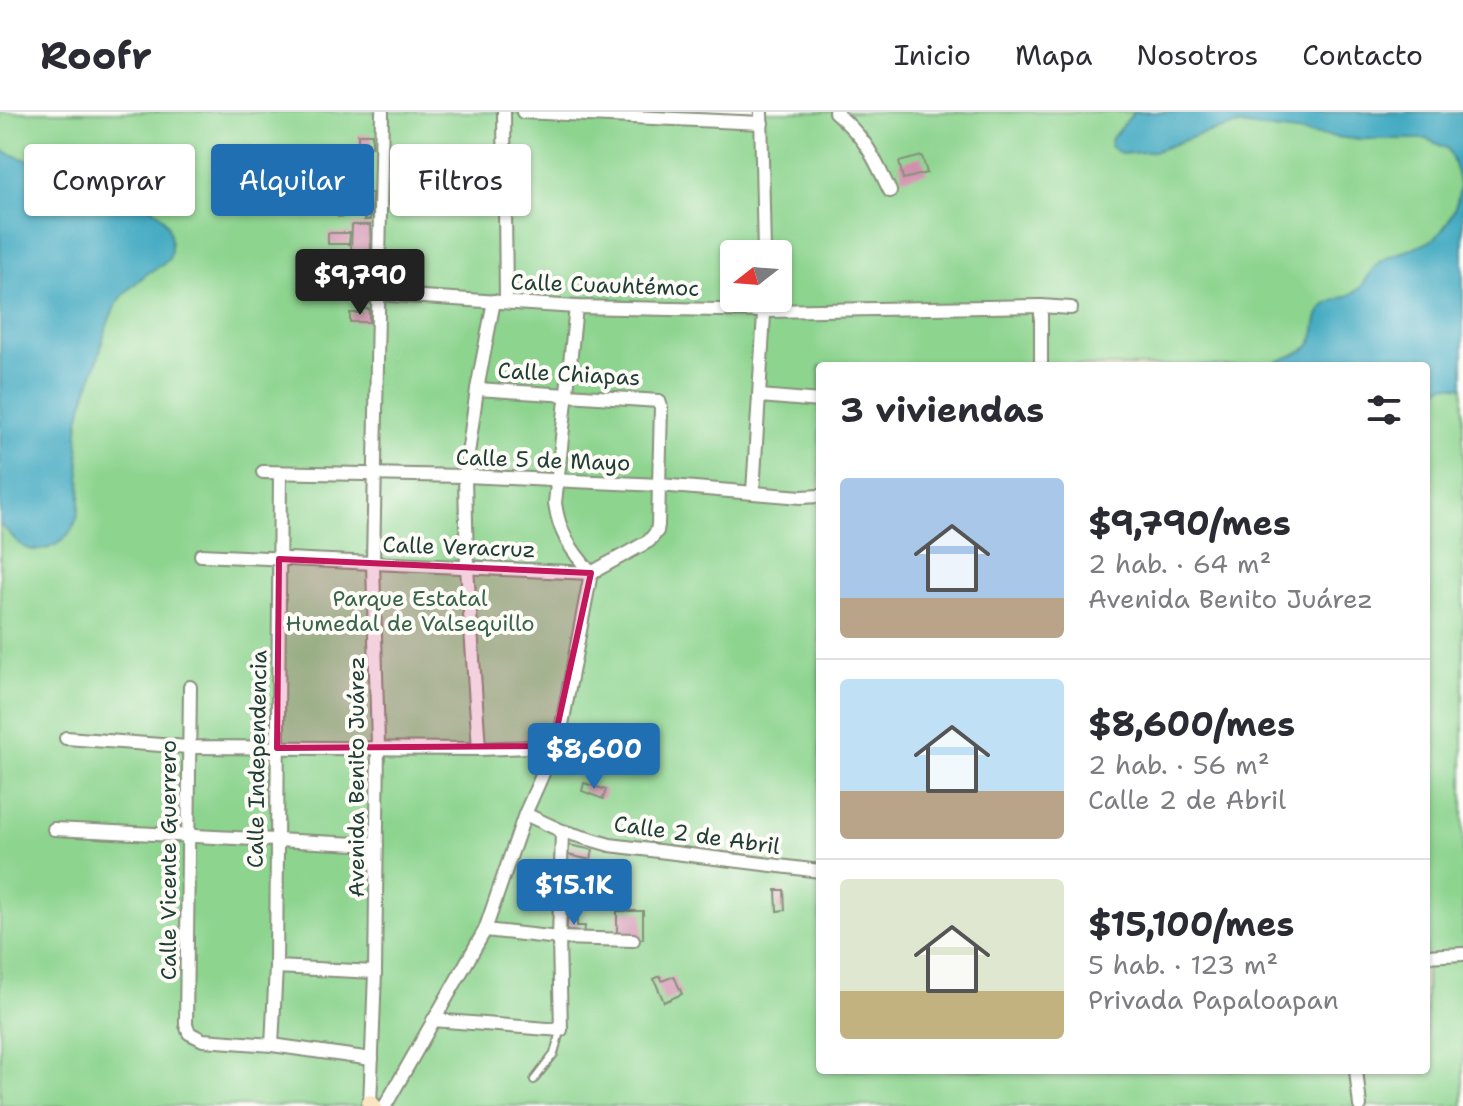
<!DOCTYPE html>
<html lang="es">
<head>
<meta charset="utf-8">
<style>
	body { margin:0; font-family:"Shantell Sans",sans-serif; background:#f7f7f7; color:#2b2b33; height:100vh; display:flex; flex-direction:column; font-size:30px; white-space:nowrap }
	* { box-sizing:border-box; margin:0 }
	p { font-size:26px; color:#7c7c81 }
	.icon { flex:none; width:44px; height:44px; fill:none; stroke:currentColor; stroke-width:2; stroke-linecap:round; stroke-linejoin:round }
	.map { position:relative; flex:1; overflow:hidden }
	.details { position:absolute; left:816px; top:250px; width:614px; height:712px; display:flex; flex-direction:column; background:#fff; border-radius:8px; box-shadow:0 2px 6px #0004 }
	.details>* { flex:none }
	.hud { position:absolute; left:24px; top:32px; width:672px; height:72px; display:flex; gap:16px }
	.needle { width:52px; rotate:253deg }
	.buttons { position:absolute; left:720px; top:128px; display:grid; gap:16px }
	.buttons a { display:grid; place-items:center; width:72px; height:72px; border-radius:8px; background:#fff; box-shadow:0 2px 6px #0004; font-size:40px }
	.price { position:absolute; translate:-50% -68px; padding:0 18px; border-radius:8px; background:#1f6fb2; color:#fff; font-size:26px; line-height:52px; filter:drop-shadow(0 2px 4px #0008) }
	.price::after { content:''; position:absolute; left:50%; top:48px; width:24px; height:18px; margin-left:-12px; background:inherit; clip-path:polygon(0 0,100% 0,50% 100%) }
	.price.current { background:#222; color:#fff }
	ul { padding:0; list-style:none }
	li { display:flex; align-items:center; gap:24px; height:200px; padding:0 24px }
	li+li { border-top:2px solid #e1e1e2 }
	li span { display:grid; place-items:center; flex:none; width:224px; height:160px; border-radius:8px; color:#555 }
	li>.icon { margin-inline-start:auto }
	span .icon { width:96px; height:96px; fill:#fffc; stroke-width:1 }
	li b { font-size:34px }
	h2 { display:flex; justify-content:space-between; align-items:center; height:96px; padding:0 24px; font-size:34px }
	.chip { padding:0 28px; border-radius:8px; background:#fff; box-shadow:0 2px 6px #0004; font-size:28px; line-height:72px }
	.chip.current { background:#1f6fb2; color:#fff }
	header { display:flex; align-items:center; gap:48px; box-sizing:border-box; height:112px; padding:0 40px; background:#fff; border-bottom:2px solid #e1e1e2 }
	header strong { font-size:38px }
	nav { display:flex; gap:44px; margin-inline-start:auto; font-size:28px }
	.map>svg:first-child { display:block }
	.green { fill:#8dd48f; stroke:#568862; stroke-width:2; fill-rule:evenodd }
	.water { fill:#41a9c1; stroke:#30737a; stroke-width:2 }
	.building { fill:#d18fad }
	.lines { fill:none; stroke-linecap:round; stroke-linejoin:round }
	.lane-casing { stroke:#88907c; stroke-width:10 }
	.street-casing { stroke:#88907c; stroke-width:16 }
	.secondary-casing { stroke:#88907c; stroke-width:20 }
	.lane { stroke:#fff; stroke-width:6 }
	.street { stroke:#fff; stroke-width:12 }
	.secondary { stroke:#fbe6c4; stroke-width:16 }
	.marked { fill:#c2185b; fill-opacity:0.2; stroke:#c2185b; stroke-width:6; stroke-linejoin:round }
	.labels { text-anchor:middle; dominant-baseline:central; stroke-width:8; stroke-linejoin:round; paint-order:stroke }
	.street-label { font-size:22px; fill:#1f3d34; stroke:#fdfcf7 }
	.park-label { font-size:22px; fill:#3a634b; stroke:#fdfcf7 }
</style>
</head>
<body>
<header>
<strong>Roofr</strong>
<nav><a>Inicio</a><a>Mapa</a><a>Nosotros</a><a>Contacto</a></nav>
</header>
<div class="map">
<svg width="1463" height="994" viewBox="0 0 1463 994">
	<rect width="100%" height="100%" fill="#fdfcf7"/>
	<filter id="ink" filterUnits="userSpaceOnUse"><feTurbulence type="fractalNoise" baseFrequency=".0125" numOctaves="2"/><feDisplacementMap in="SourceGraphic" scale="16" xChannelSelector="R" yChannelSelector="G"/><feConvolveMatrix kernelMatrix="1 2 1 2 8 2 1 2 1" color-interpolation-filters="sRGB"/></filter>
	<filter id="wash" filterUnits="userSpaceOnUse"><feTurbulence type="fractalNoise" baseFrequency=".006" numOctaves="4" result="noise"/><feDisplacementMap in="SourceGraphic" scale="32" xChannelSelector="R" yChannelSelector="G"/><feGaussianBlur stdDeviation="1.8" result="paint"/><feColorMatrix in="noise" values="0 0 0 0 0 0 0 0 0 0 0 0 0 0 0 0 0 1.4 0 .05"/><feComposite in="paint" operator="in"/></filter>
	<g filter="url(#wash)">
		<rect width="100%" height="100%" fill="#f1e2c5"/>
		<path class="green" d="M 0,0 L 1463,0 L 1463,994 L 0,994 ZM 734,142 L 778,142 L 778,186 L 734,186 ZM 820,254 L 1426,254 L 1426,958 L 820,958 Z"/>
		<g class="water">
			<path d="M 1134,0 L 1463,0 L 1463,275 L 1445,273 L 1426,286 L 1426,254 L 1268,254 C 1277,248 1307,240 1311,232 C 1318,219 1312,205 1326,193 C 1336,186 1350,185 1359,177 C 1368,168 1371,155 1382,148 C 1396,140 1414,138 1428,130 C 1445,122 1460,91 1459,73 C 1458,60 1453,49 1448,37 L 1427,27 L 1352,27 L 1239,13 L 1201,22 L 1156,39 L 1121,42 L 1110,34 L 1112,26 Z"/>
			<path d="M 0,38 L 146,92 C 162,101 170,111 171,130 C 171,135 172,143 168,148 C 164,153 154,157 148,161 C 139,168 128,177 121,186 C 111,199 106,215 102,231 C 96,261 80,288 78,319 C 76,356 95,417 51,435 C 45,438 34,439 28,437 C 15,432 11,420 0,413 Z"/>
		</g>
		<g id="blocks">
			<g class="building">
				<path d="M 358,22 L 372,22 L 372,35 L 358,34 Z"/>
				<path d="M 922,44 L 927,61 L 903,67 L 899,50 Z"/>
				<path d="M 346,54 L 365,55 L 364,73 L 345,72 Z"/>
				<path d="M 349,80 L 372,81 L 371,95 L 363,95 L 371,96 L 370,108 L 364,108 L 365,103 L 338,105 L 334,87 L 341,87 L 340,96 L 357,96 L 349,95 Z"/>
				<path d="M 352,113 L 370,113 L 371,139 L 351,139 Z"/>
				<path d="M 328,121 L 350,121 L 349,132 L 328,132 Z"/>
				<path d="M 356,140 L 364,141 L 360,167 L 346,167 L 347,152 L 356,152 Z"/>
				<path d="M 362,197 L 369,197 L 369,210 L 350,210 L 350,201 L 362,201 Z"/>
				<path d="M 584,671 L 606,678 L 603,687 L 582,679 Z"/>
				<path d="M 569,733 L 593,738 L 591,748 L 568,743 Z"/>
				<path d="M 776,778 L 784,778 L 785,798 L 777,799 Z"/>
				<rect x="617" y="799" width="26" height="28"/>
				<path d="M 568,803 L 577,804 L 577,814 L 585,814 L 584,824 L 566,823 Z"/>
				<path d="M 660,864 L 662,869 L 674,864 L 682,882 L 664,890 L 654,867 Z"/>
			</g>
		</g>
	</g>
	<g filter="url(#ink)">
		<use href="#blocks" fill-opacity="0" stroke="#88907c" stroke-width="2"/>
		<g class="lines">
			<defs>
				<path id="lane" d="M 534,968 L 554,942 L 560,919"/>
				<g id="street">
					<path d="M 504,0 L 506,189"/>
					<path d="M 523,0 L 762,11"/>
					<path d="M 761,0 L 764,142"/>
					<path d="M 835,0 C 867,28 872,42 890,79"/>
					<path d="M 377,182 L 576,195 L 766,199 L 1041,194 L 1071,196"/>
					<path d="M 576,195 L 555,391 C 559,421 571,438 591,461"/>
					<path d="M 1041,254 L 1041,194"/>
					<path d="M 760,284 L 820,289"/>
					<path d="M 263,360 L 465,364 L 659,373 L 801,385 L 820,384"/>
					<path d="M 753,380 L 765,186"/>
					<path d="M 201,443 L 591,461 L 649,429 L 657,419 L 658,413 L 661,295 L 659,289 L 477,277"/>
					<path d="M 190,575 L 186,913 L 189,921 L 203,928 L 272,933 L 372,947"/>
					<path d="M 66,626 L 188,635 L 479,637 L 553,634"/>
					<path d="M 479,637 L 467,456 L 465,364 L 477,277 L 494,189"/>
					<path d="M 525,702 L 562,719 L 610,733 L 820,759"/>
					<path d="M 54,717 L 377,733"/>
					<path d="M 485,818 L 559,826 L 633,828"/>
					<path d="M 1426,844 L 1463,842"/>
					<path d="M 276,855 L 375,860"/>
					<path d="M 433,908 L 561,918 L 559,826 L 562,719"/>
					<path d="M 272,933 L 276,855 L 280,361"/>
					<path d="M 1356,958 L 1360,994"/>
					<path d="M 370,994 L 375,860 L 378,634 L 373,451 L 382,0"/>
					<path d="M 385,994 L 485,818 L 525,702 L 560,623 L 591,461"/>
				</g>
				<path id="secondary" d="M 370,991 L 373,994"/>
			</defs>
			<use href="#lane" class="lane-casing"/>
			<use href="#street" class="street-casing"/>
			<use href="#secondary" class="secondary-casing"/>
			<use href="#lane" class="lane"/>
			<use href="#street" class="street"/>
			<use href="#secondary" class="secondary"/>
		</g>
	</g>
	<path class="marked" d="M 279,447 L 591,461 L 553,634 L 277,636 Z"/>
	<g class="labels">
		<g class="street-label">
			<text transform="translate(605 173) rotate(2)">Calle Cuauhtémoc</text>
			<text transform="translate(569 262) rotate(3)">Calle Chiapas</text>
			<text transform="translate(543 348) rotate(2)">Calle 5 de Mayo</text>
			<text transform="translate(459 435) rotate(2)">Calle Veracruz</text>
			<text transform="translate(257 647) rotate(-89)">Calle Independencia</text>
			<text transform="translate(356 665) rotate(-90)">Avenida Benito Juárez</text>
			<text transform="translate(697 723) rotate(8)">Calle 2 de Abril</text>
			<text transform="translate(168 748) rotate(-90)">Calle Vicente Guerrero</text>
		</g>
		<g class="park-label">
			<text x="410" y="486">Parque Estatal<tspan x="410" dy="25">Humedal de Valsequillo</tspan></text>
		</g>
	</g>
</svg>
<div class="buttons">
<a><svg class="needle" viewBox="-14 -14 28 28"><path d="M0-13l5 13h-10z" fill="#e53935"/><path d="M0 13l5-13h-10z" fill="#7c7c81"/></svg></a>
</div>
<b class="price current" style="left:360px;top:205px">$9,790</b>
<b class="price" style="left:594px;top:679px">$8,600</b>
<b class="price" style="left:574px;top:815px">$15.1K</b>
<div class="hud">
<a class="chip">Comprar</a>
<a class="chip current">Alquilar</a>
<a class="chip">Filtros</a>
</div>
<section class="details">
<h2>3 viviendas<svg class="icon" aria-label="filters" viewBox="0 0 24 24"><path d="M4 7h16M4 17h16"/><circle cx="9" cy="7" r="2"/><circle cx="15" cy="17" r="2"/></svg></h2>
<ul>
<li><span style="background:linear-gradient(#a9c7e8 75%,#b9a48a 0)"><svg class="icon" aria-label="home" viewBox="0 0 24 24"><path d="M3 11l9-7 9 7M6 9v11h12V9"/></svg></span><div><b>$9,790/mes</b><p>2 hab. · 64 m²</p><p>Avenida Benito Juárez</p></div></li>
<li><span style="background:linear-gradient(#bfe0f5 70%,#b9a48a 0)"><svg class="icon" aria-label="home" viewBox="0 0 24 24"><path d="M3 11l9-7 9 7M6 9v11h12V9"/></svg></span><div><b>$8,600/mes</b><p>2 hab. · 56 m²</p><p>Calle 2 de Abril</p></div></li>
<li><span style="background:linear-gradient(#dfe7d0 70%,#c2b280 0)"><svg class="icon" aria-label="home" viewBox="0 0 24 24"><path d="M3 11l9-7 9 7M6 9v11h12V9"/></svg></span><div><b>$15,100/mes</b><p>5 hab. · 123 m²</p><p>Privada Papaloapan</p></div></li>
</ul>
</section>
</div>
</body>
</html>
